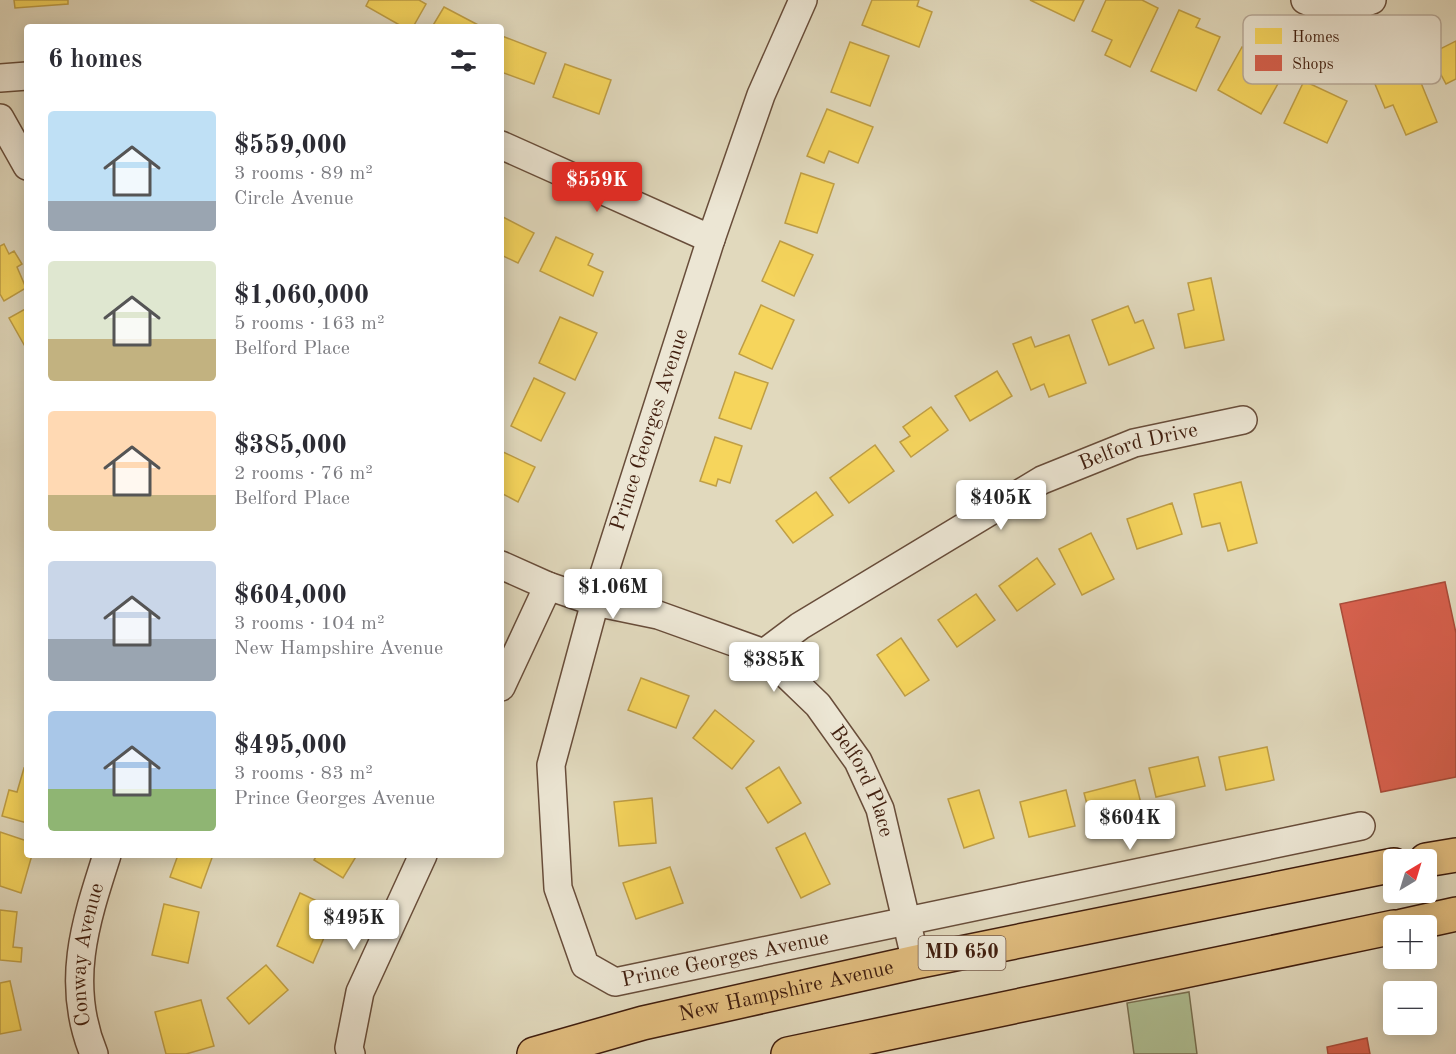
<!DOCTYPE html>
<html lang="en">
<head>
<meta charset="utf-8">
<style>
	body { margin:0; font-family:"Old Standard TT",serif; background:#f2f2f3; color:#2b2b33; height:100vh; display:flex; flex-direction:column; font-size:22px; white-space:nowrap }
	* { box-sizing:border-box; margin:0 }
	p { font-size:20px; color:#7c7c81 }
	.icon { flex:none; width:33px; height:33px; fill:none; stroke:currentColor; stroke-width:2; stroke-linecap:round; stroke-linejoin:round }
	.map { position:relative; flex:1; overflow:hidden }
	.side { position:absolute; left:24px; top:24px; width:480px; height:834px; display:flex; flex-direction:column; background:#fff; border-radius:6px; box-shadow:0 3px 15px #0003 }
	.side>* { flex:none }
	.needle { width:39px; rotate:38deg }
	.fabs { position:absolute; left:1383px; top:849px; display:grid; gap:12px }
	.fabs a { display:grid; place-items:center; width:54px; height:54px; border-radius:6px; background:#fff; box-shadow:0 3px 15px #0003; font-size:30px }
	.price { position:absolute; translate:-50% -51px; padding:0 14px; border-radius:6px; background:#fff; color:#222; font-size:20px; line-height:39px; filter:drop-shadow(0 2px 3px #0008) }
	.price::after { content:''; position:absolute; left:50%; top:36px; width:18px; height:14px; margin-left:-9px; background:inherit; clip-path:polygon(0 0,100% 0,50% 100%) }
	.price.current { background:#d93025; color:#fff }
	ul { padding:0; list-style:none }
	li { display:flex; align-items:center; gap:18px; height:150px; padding:0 24px }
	li span { display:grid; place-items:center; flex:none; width:168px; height:120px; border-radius:6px; color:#555 }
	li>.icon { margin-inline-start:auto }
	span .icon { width:72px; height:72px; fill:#fffc; stroke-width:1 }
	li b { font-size:26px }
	h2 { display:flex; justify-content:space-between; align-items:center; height:72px; padding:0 24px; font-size:26px }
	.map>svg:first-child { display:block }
	.green { fill:#afc094; stroke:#786f51; stroke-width:1.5 }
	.homes { fill:#f6d55c; stroke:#bf9e45; stroke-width:1.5 }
	.shops { fill:#d6604d; stroke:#a94c3a; stroke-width:1.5 }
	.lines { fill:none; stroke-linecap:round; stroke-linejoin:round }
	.minor-casing { stroke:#684d3a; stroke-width:30 }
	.primary-casing { stroke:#401e0e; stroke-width:36 }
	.minor { stroke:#ece6d4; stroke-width:27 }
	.primary { stroke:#e0bc7e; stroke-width:33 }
	.labels { text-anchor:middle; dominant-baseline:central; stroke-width:6; stroke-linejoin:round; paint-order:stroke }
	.shield { fill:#ece6d4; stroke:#745a49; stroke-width:1.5 }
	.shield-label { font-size:20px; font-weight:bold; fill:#401e0e }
	.street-label { font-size:21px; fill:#401e0e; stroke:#ece6d4 }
	.key { fill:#ece6d4; stroke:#b8aa99; stroke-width:1.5 }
	.key-label { font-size:16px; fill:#401e0e }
</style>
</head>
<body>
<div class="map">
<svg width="1456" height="1054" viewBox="0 0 1456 1054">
	<rect width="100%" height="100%" fill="#e1d9bd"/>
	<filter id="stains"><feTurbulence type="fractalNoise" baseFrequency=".00333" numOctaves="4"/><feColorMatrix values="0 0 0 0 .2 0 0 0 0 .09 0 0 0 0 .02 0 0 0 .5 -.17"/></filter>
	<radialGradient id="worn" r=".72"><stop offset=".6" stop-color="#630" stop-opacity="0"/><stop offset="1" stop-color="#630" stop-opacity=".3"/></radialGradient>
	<path class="green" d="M 1189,992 L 1197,1054 L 1134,1054 L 1127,1003 Z"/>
	<g class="homes">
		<path d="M 14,0 L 68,0 L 68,4 L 15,8 Z"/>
		<path d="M 369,0 L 419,0 L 426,4 L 413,27 L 403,27 L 366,6 Z"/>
		<path d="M 872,0 L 919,0 L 917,6 L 932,12 L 919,47 L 862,25 Z"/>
		<path d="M 1030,0 L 1084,0 L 1074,21 Z"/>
		<path d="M 1106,0 L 1142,0 L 1158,8 L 1130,67 L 1105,55 L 1112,40 L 1092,31 Z"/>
		<path d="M 444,7 L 482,27 L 432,27 Z"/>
		<path d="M 1179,10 L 1200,19 L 1196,27 L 1220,37 L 1196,91 L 1151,71 Z"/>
		<path d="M 502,36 L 546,53 L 534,84 L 501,72 Z"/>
		<path d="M 1456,41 L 1456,79 L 1446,84 L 1430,54 Z"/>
		<path d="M 850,42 L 889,56 L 870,106 L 831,92 Z"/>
		<path d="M 1242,47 L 1264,60 L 1268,52 L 1289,64 L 1261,114 L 1218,90 Z"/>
		<path d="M 1408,51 L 1437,122 L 1406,135 L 1393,105 L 1385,108 L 1372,77 L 1387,71 L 1383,61 Z"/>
		<path d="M 565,64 L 611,80 L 599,114 L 553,97 Z"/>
		<path d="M 1304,81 L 1347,101 L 1327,143 L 1284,123 Z"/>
		<path d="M 827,109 L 873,127 L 858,163 L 829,151 L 824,163 L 807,156 Z"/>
		<path d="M 801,173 L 834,184 L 817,233 L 785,223 Z"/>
		<path d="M 501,216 L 534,233 L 518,263 L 501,255 Z"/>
		<path d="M 556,237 L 593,254 L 588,265 L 603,272 L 593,296 L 540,271 Z"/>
		<path d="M 780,241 L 813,255 L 794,296 L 762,281 Z"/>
		<path d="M 4,244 L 9,254 L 14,251 L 22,264 L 17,267 L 26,288 L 4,301 L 0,294 L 0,246 Z"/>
		<path d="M 1211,278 L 1224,340 L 1185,348 L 1178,314 L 1194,310 L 1188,283 Z"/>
		<path d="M 761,305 L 794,320 L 772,369 L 739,354 Z"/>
		<path d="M 1128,306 L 1135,323 L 1143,320 L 1154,348 L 1109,365 L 1092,320 Z"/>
		<path d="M 27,308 L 27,350 L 9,318 Z"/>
		<path d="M 560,317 L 597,333 L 575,380 L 539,363 Z"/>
		<path d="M 1069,335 L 1086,383 L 1049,397 L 1044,384 L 1031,390 L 1013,344 L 1031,337 L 1035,347 Z"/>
		<path d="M 997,371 L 1012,396 L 970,421 L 955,396 Z"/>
		<path d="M 735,372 L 768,383 L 751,429 L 719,418 Z"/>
		<path d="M 534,378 L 565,393 L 541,441 L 511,426 Z"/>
		<path d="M 931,407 L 948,430 L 911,457 L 900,442 L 910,436 L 903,427 Z"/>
		<path d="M 715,437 L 742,446 L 730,483 L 718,479 L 716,486 L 700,481 Z"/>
		<path d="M 875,445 L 894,471 L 849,503 L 830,478 Z"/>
		<path d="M 501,451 L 535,467 L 518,502 L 501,493 Z"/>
		<path d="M 1241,482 L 1257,543 L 1228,551 L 1220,523 L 1202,527 L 1194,494 Z"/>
		<path d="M 816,492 L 833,515 L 793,543 L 776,521 Z"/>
		<path d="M 1172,503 L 1182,534 L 1137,549 L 1127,519 Z"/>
		<path d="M 1091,533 L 1114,579 L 1082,595 L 1059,549 Z"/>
		<path d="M 1037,558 L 1055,584 L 1017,611 L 999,586 Z"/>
		<path d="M 976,594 L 995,620 L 957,647 L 938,620 Z"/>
		<path d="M 901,638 L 929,680 L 905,696 L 877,655 Z"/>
		<path d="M 641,678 L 689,696 L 676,728 L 628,710 Z"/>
		<path d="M 715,710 L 754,741 L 732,769 L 693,738 Z"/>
		<path d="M 1267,747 L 1274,780 L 1226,790 L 1219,757 Z"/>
		<path d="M 1198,757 L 1205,786 L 1156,797 L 1149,768 Z"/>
		<path d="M 779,767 L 801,803 L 768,823 L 746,788 Z"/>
		<path d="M 24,768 L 27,769 L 27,823 L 2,816 L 9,790 L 17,792 Z"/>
		<path d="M 1135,780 L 1143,811 L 1092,823 L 1084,793 Z"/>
		<path d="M 979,790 L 994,838 L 964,848 L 948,799 Z"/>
		<path d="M 1066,790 L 1075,826 L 1029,837 L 1020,802 Z"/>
		<path d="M 652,798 L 656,843 L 619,846 L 614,802 Z"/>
		<path d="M 0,832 L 27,841 L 27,855 L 32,855 L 21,893 L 0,886 Z"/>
		<path d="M 805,833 L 830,884 L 801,898 L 776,848 Z"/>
		<path d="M 178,855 L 213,855 L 201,888 L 170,877 Z"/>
		<path d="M 317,855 L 357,855 L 343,878 L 314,860 Z"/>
		<path d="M 670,867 L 683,903 L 636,919 L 623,883 Z"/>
		<path d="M 300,893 L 336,910 L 313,963 L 277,946 Z"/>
		<path d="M 164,904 L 199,912 L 188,963 L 152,955 Z"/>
		<path d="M 0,910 L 17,912 L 13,947 L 22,948 L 21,962 L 0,960 Z"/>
		<path d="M 266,965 L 288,990 L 249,1024 L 227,998 Z"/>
		<path d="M 10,981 L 21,1030 L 0,1034 L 0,983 Z"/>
		<path d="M 201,1000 L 214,1046 L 186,1054 L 166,1054 L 155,1012 Z"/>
	</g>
	<g class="shops">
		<path d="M 1445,582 L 1456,633 L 1456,777 L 1381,792 L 1340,604 Z"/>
		<path d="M 1367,1038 L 1370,1054 L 1328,1054 L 1327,1047 Z"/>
	</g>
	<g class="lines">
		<defs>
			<g id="minor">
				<path id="s1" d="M 803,0 L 761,95 L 711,239 L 595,602 L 551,765 L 558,888 L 585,965 L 615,982 L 1361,826"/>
				<path d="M 1305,0 C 1332,13 1345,11 1372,0"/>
				<path d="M 0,78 L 27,76"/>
				<path d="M 0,118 L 27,166"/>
				<path d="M 501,145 L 711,239"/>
				<path id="s2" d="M 501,565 L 548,586 L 595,602 L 658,615 L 764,653 L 818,705 L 858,761 L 880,809 L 916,962"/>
				<path id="s3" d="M 764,653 L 800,626 L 1042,480 L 1134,443 L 1243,420"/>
				<path d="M 501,687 L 548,586"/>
				<path id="s4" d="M 94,1054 C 65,984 85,923 107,855"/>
				<path d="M 351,1054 L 349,1048 L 360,992 L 423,855"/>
			</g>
			<g id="primary">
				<path d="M 1426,860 L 1456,855"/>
				<path d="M 1402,926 L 1456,914"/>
				<path id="s5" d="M 534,1054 L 643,1023 L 916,962 L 1394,865"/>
				<path d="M 788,1054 L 1394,927"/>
			</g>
		</defs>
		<use href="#minor" class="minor-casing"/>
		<use href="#primary" class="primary-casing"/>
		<use href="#minor" class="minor"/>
		<use href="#primary" class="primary"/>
	</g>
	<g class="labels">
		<rect class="shield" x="918.5" y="936" width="87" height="34" rx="4.5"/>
		<g class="shield-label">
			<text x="962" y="953">MD 650</text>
		</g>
		<g class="street-label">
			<text transform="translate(650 430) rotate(-72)">Prince Georges Avenue</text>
			<text stroke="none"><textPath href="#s3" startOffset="430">Belford Drive</textPath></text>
			<text stroke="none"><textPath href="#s2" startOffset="442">Belford Place</textPath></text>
			<text stroke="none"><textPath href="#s4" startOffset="102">Conway Avenue</textPath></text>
			<text stroke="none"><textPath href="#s1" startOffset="1158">Prince Georges Avenue</textPath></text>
			<text stroke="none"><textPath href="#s5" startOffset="260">New Hampshire Avenue</textPath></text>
		</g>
	</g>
	<rect x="1243" y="15" width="198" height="69" rx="9" class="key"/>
	<rect x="1255" y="28" width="27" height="16" fill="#f6d55c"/>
	<rect x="1255" y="55" width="27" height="16" fill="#d6604d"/>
	<g class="key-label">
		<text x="1292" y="42">Homes</text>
		<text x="1292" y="69">Shops</text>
	</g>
	<rect width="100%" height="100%" filter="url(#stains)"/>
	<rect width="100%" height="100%" fill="url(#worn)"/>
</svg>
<div class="fabs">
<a><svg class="needle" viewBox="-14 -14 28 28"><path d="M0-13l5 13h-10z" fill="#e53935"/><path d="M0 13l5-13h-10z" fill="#7c7c81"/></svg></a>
<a>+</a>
<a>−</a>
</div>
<b class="price current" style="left:597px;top:213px">$559K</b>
<b class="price" style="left:1001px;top:531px">$405K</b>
<b class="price" style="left:613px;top:620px">$1.06M</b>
<b class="price" style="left:774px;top:693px">$385K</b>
<b class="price" style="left:1130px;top:851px">$604K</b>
<b class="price" style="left:354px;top:951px">$495K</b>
<section class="side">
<h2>6 homes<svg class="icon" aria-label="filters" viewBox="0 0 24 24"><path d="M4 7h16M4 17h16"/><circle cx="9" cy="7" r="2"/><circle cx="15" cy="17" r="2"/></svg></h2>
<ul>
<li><span style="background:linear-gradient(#bfe0f5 75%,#9aa5b1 0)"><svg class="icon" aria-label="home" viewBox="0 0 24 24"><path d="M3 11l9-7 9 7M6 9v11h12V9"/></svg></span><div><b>$559,000</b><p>3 rooms · 89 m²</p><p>Circle Avenue</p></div></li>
<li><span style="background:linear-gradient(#dfe7d0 65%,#c2b280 0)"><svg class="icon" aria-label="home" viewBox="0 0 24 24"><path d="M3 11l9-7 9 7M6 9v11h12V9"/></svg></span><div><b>$1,060,000</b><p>5 rooms · 163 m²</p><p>Belford Place</p></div></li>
<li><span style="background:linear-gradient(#ffd9b3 70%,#c2b280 0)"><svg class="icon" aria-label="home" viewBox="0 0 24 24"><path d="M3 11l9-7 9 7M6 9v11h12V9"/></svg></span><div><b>$385,000</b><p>2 rooms · 76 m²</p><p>Belford Place</p></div></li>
<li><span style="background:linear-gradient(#c9d6e8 65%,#9aa5b1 0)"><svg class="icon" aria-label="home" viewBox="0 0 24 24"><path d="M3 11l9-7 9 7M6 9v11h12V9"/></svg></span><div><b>$604,000</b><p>3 rooms · 104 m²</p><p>New Hampshire Avenue</p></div></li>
<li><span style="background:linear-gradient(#a9c7e8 65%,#8fb573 0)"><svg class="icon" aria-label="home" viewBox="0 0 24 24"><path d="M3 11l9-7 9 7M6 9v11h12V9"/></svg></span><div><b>$495,000</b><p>3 rooms · 83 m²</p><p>Prince Georges Avenue</p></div></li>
</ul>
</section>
</div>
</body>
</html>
